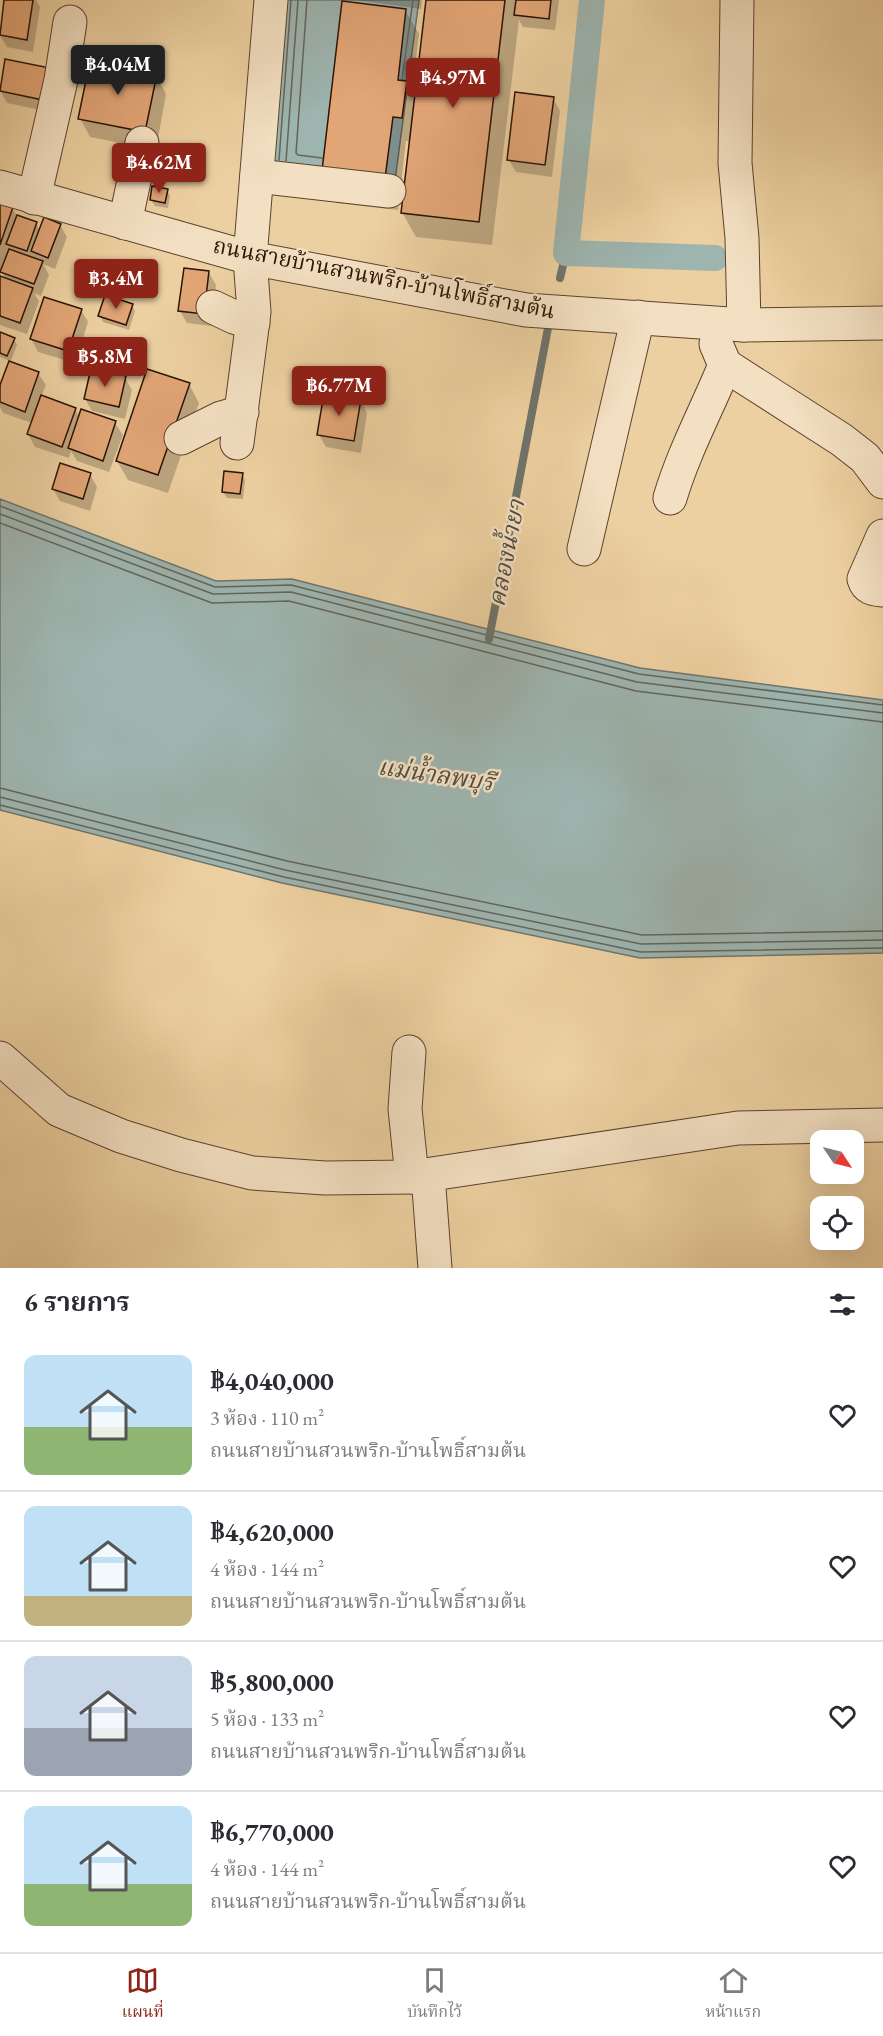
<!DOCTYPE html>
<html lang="th">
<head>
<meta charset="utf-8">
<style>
	body { margin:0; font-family:"EB Garamond","Noto Serif Thai",serif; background:#f2f2f3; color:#2b2b33; height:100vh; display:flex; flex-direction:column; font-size:22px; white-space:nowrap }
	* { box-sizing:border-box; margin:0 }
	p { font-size:20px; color:#7c7c81 }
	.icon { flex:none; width:33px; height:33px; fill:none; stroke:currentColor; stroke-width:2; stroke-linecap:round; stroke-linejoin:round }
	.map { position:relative; height:1268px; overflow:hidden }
	.sheet { display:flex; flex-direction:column; background:#fff; flex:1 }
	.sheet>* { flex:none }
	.needle { width:39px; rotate:125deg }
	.controls { position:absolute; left:810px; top:1130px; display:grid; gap:12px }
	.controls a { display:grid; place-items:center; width:54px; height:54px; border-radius:12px; background:#fff; box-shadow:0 6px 24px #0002; font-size:30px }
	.price { position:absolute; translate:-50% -51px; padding:0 14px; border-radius:6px; background:#8f2418; color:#fff; font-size:20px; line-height:39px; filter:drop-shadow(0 2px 3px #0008) }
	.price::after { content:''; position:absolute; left:50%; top:36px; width:18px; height:14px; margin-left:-9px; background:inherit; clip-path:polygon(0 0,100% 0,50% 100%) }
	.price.active { background:#222; color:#fff }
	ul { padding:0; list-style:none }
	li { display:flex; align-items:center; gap:18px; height:150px; padding:0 24px }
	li+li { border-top:2px solid #e1e1e2 }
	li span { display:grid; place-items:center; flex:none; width:168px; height:120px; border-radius:12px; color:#555 }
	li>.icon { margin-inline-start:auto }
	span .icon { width:72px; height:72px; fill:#fffc; stroke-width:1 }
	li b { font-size:26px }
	h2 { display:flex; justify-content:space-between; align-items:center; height:72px; padding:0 24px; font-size:26px }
	.tab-bar { display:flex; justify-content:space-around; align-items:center; height:84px; border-top:2px solid #e1e1e2; background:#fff; font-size:16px; color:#7c7c81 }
	.tab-bar a { display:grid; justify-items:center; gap:3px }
	.tab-bar .active { color:#8f2418 }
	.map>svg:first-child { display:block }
	.water { fill:#9db4af; stroke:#6f746b; stroke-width:1.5 }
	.shadow { fill:#0003 }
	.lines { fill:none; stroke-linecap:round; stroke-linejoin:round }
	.shore { stroke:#64645a; stroke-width:1.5 }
	.stream { stroke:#6f746b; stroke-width:8 }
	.canal { stroke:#9db4af; stroke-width:26 }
	.building { fill:#e2a576; stroke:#2b1306; stroke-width:1.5 }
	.minor-casing { stroke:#5c422d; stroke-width:35 }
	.minor { stroke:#f3e0c2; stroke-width:33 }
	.labels { text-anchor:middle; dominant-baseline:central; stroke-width:5; stroke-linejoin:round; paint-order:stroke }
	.street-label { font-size:22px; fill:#2b1306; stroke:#f3e0c2 }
	.water-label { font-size:24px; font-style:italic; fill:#534b41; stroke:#f3e0c2 }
</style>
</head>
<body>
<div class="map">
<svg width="883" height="1268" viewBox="0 0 883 1268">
	<rect width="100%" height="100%" fill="#edd0a1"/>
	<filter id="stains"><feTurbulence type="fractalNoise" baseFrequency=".00333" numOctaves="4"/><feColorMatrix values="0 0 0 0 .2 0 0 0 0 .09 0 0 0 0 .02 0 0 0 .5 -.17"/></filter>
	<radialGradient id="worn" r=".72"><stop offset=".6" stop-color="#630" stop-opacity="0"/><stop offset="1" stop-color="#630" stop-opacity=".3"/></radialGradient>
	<g class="water">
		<path d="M 285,0 L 419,0 L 394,188 L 272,167 Z"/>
		<path d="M 0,499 L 216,581 L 292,579 L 640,668 L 883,700 L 883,953 L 640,958 L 282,883 L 0,810 Z"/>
	</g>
	<g class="shadow">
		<path d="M 5,0 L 36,0 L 40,7 L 33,52 L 7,47 L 0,36 Z"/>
		<path d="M 355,0 L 422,0 L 421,9 Z"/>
		<path d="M 428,0 L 559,0 L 555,30 L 523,27 L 519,20 L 492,245 L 416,237 L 402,212 L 411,141 L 406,141 L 398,210 L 336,203 L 323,179 L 405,10 L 419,34 L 412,93 L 416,100 Z"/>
		<path d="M 7,60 L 49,69 L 50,112 L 7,103 L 0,91 Z"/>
		<path d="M 156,75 L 166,94 L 156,150 L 90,137 L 80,118 Z"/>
		<path d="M 553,98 L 560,111 L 552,177 L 516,172 L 509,160 Z"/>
		<path d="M 167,190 L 170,196 L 168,208 L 155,206 L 151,200 Z"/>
		<path d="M 0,204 L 12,208 L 17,216 L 36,224 L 40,231 L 60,225 L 67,237 L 55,269 L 43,264 L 49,275 L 41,296 L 34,293 L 39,301 L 27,334 L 0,325 L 0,278 L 7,280 L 2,272 L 0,276 Z"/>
		<path d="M 209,273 L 216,285 L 211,326 L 187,323 L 180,311 Z"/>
		<path d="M 132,305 L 135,311 L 129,330 L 103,322 L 100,316 Z"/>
		<path d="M 81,310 L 88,322 L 75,363 L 38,352 L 31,339 Z"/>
		<path d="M 0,334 L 14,339 L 17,345 L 10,363 L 38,373 L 46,385 L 41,397 L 75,409 L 80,418 L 115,423 L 123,435 L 109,472 L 77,461 L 71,451 L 69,458 L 35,447 L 28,434 L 32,423 L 3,413 L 0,407 L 0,389 L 10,361 L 0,357 Z"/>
		<path d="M 125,378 L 132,390 L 125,419 L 92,411 L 85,399 Z"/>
		<path d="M 189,384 L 199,403 L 168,493 L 128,480 L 117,461 Z"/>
		<path d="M 360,400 L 367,413 L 361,453 L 326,447 L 319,435 Z"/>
		<path d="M 90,474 L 97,487 L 90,511 L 60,501 L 53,489 Z"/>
		<path d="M 242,474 L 245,480 L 243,499 L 227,498 L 223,492 Z"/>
	</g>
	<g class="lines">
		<g class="shore">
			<path d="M 307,0 L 296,153 L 298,155 L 322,158"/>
			<path d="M 402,79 L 413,0"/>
			<path d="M 279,160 L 291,0"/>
			<path d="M 286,161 L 298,0"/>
			<path d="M 0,506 L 215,587 L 291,585 L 639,674 L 883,705"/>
			<path d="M 0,514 L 213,594 L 291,592 L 637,682 L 883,713"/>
			<path d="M 0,523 L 212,603 L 289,601 L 636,691 L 883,722"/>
			<path d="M 0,788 L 287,861 L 642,935 L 883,931"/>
			<path d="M 0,797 L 285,870 L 641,944 L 883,940"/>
			<path d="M 0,805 L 284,877 L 641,952 L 883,948"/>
		</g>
		<g class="stream">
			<path d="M 560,278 L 566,253"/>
			<path d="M 489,639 L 548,328"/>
		</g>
		<path class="canal" d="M 592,0 L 566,253 L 715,258"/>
	</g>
	<g class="building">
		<path d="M 4,0 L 33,0 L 27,40 L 0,35 Z"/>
		<path d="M 426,0 L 505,0 L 479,222 L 401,213 Z"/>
		<path d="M 516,0 L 551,0 L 549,19 L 514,15 Z"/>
		<path d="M 342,1 L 406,9 L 398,80 L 407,81 L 402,118 L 393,117 L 384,186 L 321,179 Z"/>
		<path d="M 5,59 L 50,68 L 43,100 L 0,91 Z"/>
		<path d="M 90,61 L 157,74 L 145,132 L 78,119 Z"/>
		<path d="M 515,92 L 554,97 L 545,165 L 507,160 Z"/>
		<path d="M 152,186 L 168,189 L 165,203 L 150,200 Z"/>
		<path d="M 0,203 L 13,207 L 0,245 Z"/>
		<path d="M 17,215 L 37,222 L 27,251 L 6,244 Z"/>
		<path d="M 44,217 L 61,224 L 48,258 L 31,251 Z"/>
		<path d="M 9,249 L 43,261 L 34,284 L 0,272 Z"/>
		<path d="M 184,268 L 209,271 L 204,314 L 178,311 Z"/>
		<path d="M 0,276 L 33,288 L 20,323 L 0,316 Z"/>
		<path d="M 105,295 L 133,304 L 126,325 L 98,316 Z"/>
		<path d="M 44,297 L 82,309 L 68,351 L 30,339 Z"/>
		<path d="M 0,332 L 15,338 L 7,356 L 0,353 Z"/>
		<path d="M 9,361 L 39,372 L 25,412 L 0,402 L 0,385 Z"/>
		<path d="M 91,368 L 126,376 L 119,407 L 84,399 Z"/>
		<path d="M 147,369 L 190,383 L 158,475 L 116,461 Z"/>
		<path d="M 324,393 L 361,399 L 354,441 L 317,435 Z"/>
		<path d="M 41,395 L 76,408 L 62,447 L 27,434 Z"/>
		<path d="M 81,409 L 116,421 L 103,461 L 68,448 Z"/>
		<path d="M 60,463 L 91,473 L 83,499 L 52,489 Z"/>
		<path d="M 224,471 L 243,473 L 240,494 L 222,492 Z"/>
	</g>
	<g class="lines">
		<defs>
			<g id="minor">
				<path d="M 737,0 L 735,163 L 742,238 L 744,325"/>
				<path d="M 257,176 L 389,191"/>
				<path d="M 0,187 L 250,258 L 526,310 L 744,325 L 883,323"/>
				<path d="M 34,198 L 61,80 L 70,22"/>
				<path d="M 125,223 L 142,143"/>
				<path d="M 213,307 L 234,317 L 253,323"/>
				<path d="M 725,365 L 842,440 L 865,458 L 883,482"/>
				<path d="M 181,438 L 221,418 L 242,412"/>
				<path d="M 237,443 L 254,312 L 250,258 L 271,0"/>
				<path d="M 670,498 C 684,451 707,409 725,365 L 716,344"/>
				<path d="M 883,536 L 864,579 C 867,589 874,589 883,590"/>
				<path d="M 584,549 L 638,317"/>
				<path d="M 409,1052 L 405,1109 L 412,1177"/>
				<path d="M 0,1058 L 59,1110 L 121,1136 L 181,1155 L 252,1173 L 325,1178 L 412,1177 L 738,1128 L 883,1125"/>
				<path d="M 428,1175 L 435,1268"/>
			</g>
		</defs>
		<use href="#minor" class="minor-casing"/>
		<use href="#minor" class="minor"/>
	</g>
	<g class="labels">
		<g class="street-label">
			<text transform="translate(384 278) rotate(11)">ถนนสายบ้านสวนพริก-บ้านโพธิ์สามต้น</text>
		</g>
		<g class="water-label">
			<text transform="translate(506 553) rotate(-79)">คลองน้ำยา</text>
			<text transform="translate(436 774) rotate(8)">แม่น้ำลพบุรี</text>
		</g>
	</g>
	<rect width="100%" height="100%" filter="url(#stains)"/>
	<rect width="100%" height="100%" fill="url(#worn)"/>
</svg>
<div class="controls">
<a><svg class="needle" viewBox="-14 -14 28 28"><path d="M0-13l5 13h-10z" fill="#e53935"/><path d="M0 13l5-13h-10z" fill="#7c7c81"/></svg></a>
<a><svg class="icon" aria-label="locate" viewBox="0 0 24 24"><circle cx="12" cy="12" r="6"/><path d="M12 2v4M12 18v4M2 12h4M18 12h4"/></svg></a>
</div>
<b class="price active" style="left:118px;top:96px">฿4.04M</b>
<b class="price" style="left:453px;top:109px">฿4.97M</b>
<b class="price" style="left:159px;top:194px">฿4.62M</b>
<b class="price" style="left:116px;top:310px">฿3.4M</b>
<b class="price" style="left:105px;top:388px">฿5.8M</b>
<b class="price" style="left:339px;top:417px">฿6.77M</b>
</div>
<section class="sheet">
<h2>6 รายการ<svg class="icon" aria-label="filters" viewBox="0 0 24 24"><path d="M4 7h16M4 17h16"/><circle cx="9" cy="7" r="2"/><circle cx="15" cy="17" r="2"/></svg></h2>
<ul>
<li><span style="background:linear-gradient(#bfe0f5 60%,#8fb573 0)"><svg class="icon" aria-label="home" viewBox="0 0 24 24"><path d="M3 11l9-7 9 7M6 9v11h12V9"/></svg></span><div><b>฿4,040,000</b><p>3 ห้อง · 110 m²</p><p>ถนนสายบ้านสวนพริก-บ้านโพธิ์สามต้น</p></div><svg class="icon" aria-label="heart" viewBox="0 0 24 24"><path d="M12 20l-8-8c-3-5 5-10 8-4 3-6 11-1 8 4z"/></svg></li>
<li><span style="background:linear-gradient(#bfe0f5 75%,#c2b280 0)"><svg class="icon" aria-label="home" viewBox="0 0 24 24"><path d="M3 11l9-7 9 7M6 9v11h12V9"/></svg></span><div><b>฿4,620,000</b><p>4 ห้อง · 144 m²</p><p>ถนนสายบ้านสวนพริก-บ้านโพธิ์สามต้น</p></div><svg class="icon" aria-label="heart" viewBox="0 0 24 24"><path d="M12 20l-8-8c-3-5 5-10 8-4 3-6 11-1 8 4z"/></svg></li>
<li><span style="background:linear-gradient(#c9d6e8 60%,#9aa5b1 0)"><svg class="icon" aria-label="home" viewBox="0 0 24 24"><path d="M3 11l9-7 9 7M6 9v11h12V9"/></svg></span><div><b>฿5,800,000</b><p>5 ห้อง · 133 m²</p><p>ถนนสายบ้านสวนพริก-บ้านโพธิ์สามต้น</p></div><svg class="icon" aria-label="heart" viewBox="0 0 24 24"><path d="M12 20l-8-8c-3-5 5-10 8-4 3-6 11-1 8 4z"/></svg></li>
<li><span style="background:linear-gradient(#bfe0f5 65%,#8fb573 0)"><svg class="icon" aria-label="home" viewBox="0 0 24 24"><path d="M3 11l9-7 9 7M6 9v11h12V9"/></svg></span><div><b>฿6,770,000</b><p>4 ห้อง · 144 m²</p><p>ถนนสายบ้านสวนพริก-บ้านโพธิ์สามต้น</p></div><svg class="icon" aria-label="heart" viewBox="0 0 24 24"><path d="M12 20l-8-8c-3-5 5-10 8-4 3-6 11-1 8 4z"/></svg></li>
</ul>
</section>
<nav class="tab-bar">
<a class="active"><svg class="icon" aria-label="map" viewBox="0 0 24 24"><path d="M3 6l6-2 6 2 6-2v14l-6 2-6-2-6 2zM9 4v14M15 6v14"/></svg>แผนที่</a>
<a><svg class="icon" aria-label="saved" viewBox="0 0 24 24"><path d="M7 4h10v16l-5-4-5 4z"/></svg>บันทึกไว้</a>
<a><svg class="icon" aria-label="home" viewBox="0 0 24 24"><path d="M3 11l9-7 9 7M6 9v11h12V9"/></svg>หน้าแรก</a>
</nav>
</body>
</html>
